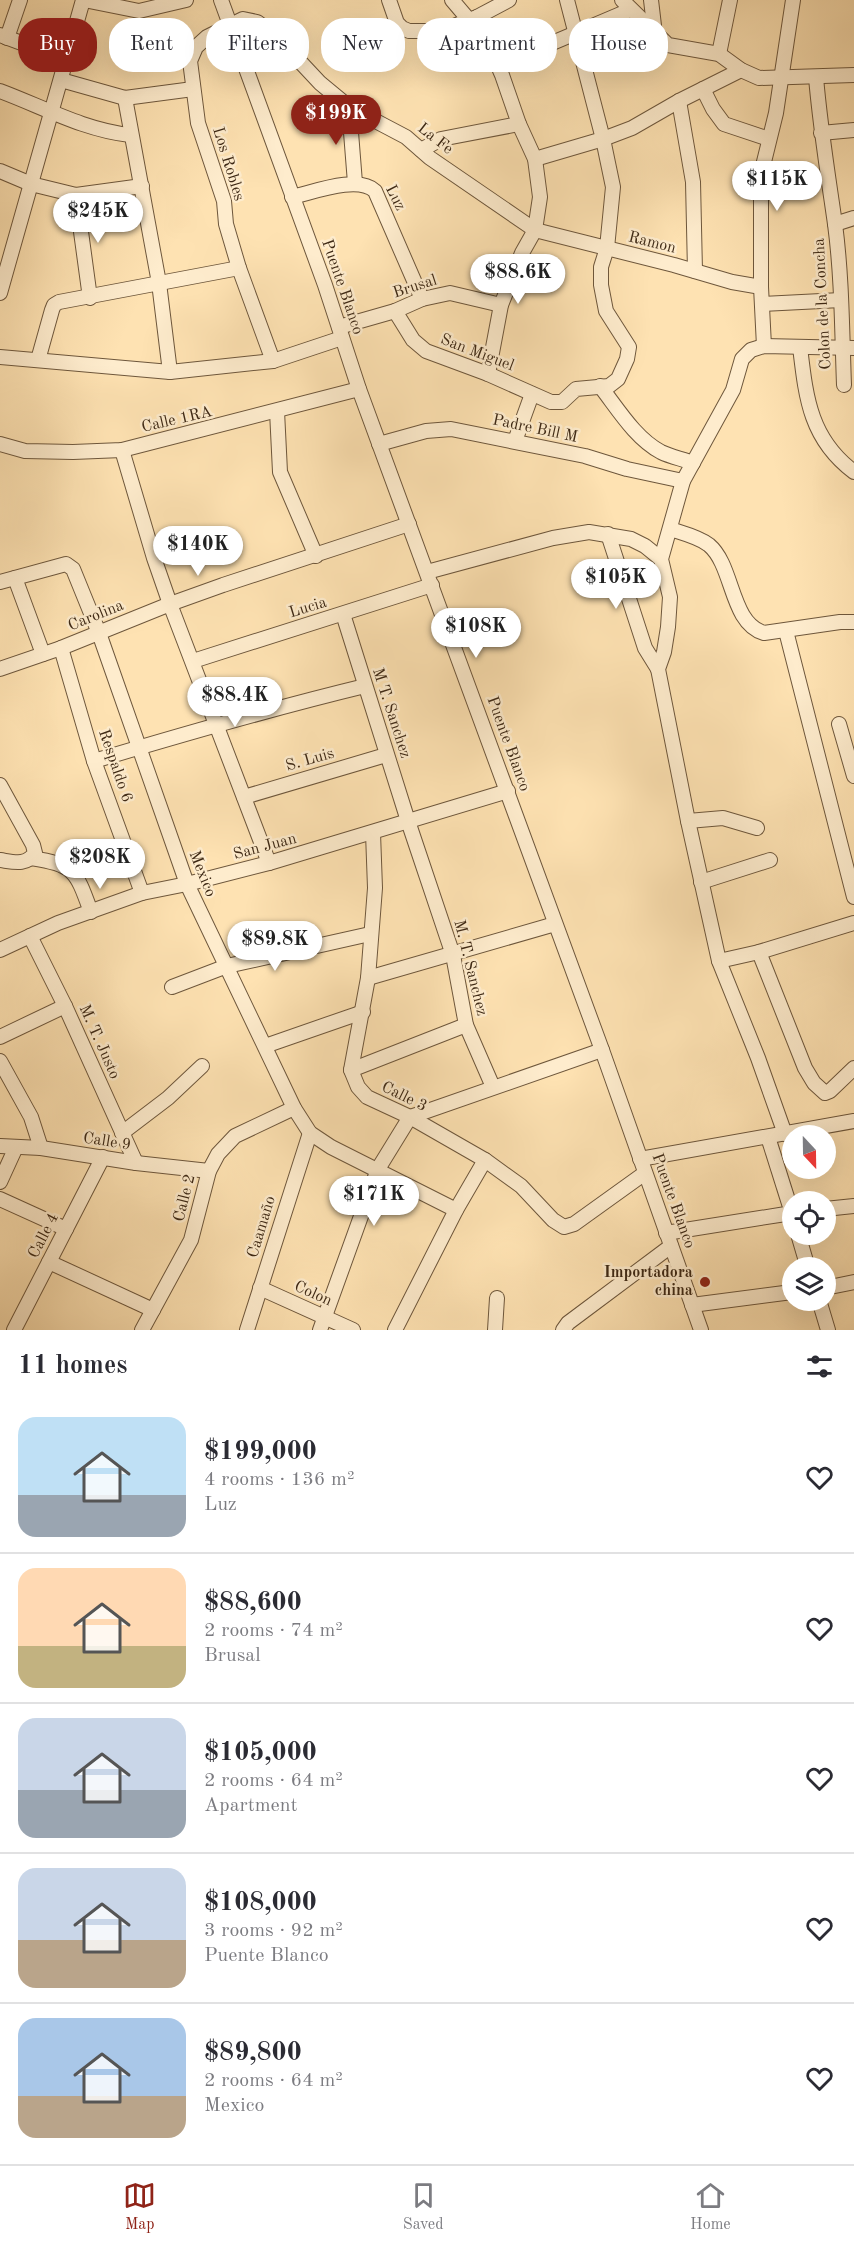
<!DOCTYPE html>
<html lang="en">
<head>
<meta charset="utf-8">
<style>
	body { margin:0; font-family:"Old Standard TT",serif; background:#f7f7f7; color:#2b2b33; height:100vh; display:flex; flex-direction:column; font-size:22px; white-space:nowrap }
	* { box-sizing:border-box; margin:0 }
	p { font-size:20px; color:#7c7c81 }
	.icon { flex:none; width:33px; height:33px; fill:none; stroke:currentColor; stroke-width:2; stroke-linecap:round; stroke-linejoin:round }
	.map { position:relative; height:1330px; overflow:hidden }
	.side { display:flex; flex-direction:column; background:#fff; flex:1 }
	.side>* { flex:none }
	.hud { position:absolute; left:18px; top:18px; width:819px; height:54px; display:flex; gap:12px }
	.needle { width:39px; rotate:158deg }
	.fabs { position:absolute; left:782px; top:1125px; display:grid; gap:12px }
	.fabs a { display:grid; place-items:center; width:54px; height:54px; border-radius:50%; background:#fff; box-shadow:0 6px 24px #0002; font-size:30px }
	.price { position:absolute; translate:-50% -51px; padding:0 14px; border-radius:21px; background:#fff; color:#222; font-size:20px; line-height:39px; filter:drop-shadow(0 2px 3px #0008) }
	.price::after { content:''; position:absolute; left:50%; top:36px; width:18px; height:14px; margin-left:-9px; background:inherit; clip-path:polygon(0 0,100% 0,50% 100%) }
	.price.on { background:#8f2418; color:#fff }
	ul { padding:0; list-style:none }
	li { display:flex; align-items:center; gap:18px; height:150px; padding:0 18px }
	li+li { border-top:2px solid #e1e1e2 }
	li span { display:grid; place-items:center; flex:none; width:168px; height:120px; border-radius:18px; color:#555 }
	li>.icon { margin-inline-start:auto }
	span .icon { width:72px; height:72px; fill:#fffc; stroke-width:1 }
	li b { font-size:26px }
	h2 { display:flex; justify-content:space-between; align-items:center; height:72px; padding:0 18px; font-size:26px }
	.pill { padding:0 21px; border-radius:24px; background:#fff; box-shadow:0 6px 24px #0002; font-size:21px; line-height:54px }
	.pill.on { background:#8f2418; color:#fff }
	.menu { display:flex; justify-content:space-around; align-items:center; height:84px; border-top:2px solid #e1e1e2; background:#fff; font-size:16px; color:#7c7c81 }
	.menu a { display:grid; justify-items:center; gap:3px }
	.menu .on { color:#8f2418 }
	.map>svg:first-child { display:block }
	.lines { fill:none; stroke-linecap:round; stroke-linejoin:round }
	.minor-casing { stroke:#6e573c; stroke-width:16 }
	.minor { stroke:#feeccd; stroke-width:14 }
	.poi-dot { fill:#8f2418; stroke:#feeccd; stroke-width:2 }
	.labels { text-anchor:middle; dominant-baseline:central; stroke-width:5; stroke-linejoin:round; paint-order:stroke }
	.street-label { font-size:16px; fill:#3e2915; stroke:#feeccd }
	.poi-label { font-size:16px; font-weight:bold; fill:#3e2915; stroke:#feeccd; text-anchor:end }
</style>
</head>
<body>
<div class="map">
<svg width="854" height="1330" viewBox="0 0 854 1330">
	<rect width="100%" height="100%" fill="#fee2b2"/>
	<filter id="stains"><feTurbulence type="fractalNoise" baseFrequency=".00333" numOctaves="4"/><feColorMatrix values="0 0 0 0 .2 0 0 0 0 .09 0 0 0 0 .02 0 0 0 .5 -.17"/></filter>
	<radialGradient id="worn" r=".72"><stop offset=".6" stop-color="#630" stop-opacity="0"/><stop offset="1" stop-color="#630" stop-opacity=".3"/></radialGradient>
	<g class="lines">
		<defs>
			<g id="minor">
				<path d="M 84,0 L 139,11 L 186,0"/>
				<path d="M 221,0 L 325,285 L 359,389 L 602,1050 L 701,1330"/>
				<path d="M 389,0 L 397,23 L 402,28 L 409,31 L 441,31 L 477,17 L 509,0"/>
				<path d="M 452,0 L 469,20"/>
				<path d="M 622,0 L 668,45 L 719,54 L 741,70 L 759,78 L 854,75"/>
				<path d="M 651,0 L 655,34"/>
				<path d="M 477,17 L 502,75 L 519,124 L 535,159 L 540,197 L 535,230 L 522,253 L 501,305 L 488,374"/>
				<path d="M 0,35 L 67,60"/>
				<path d="M 7,38 L 20,0"/>
				<path d="M 719,54 L 730,0"/>
				<path d="M 498,66 L 630,10"/>
				<path d="M 816,77 C 820,126 828,175 835,224 C 842,277 842,332 844,385"/>
				<path d="M 61,80 L 125,98 L 193,89"/>
				<path d="M 703,89 L 713,109 L 724,124 L 769,139"/>
				<path d="M 0,91 C 43,107 84,130 130,135"/>
				<path d="M 125,98 L 159,283 L 170,372"/>
				<path d="M 679,101 L 693,182 L 695,271"/>
				<path d="M 349,107 L 355,183"/>
				<path d="M 821,133 L 854,130"/>
				<path d="M 421,150 L 441,139 L 519,124"/>
				<path d="M 535,159 L 603,139 L 632,128 L 679,101 L 741,70"/>
				<path d="M 0,171 L 31,184 L 76,195 L 142,186"/>
				<path d="M 76,195 L 90,298"/>
				<path d="M 292,197 C 314,192 358,175 375,191 L 422,299"/>
				<path d="M 835,224 L 854,218"/>
				<path d="M 0,293 L 83,0"/>
				<path d="M 762,304 L 841,300"/>
				<path d="M 395,311 L 413,340 L 426,351 L 488,374 L 551,402 L 562,402 L 576,389 L 609,386 L 618,379 L 627,359 L 629,347 L 606,311 L 601,285 L 601,267 L 607,248 L 613,187 L 603,139 L 567,0"/>
				<path d="M 339,327 L 395,311 L 422,299 L 450,293 L 501,305"/>
				<path d="M 764,346 L 761,287 L 761,174 L 776,113 L 793,0"/>
				<path d="M 800,347 C 806,398 810,439 854,472"/>
				<path d="M 0,357 L 170,372 L 273,361 L 342,338"/>
				<path d="M 38,360 L 52,310 L 54,305 L 59,302 L 239,268"/>
				<path d="M 273,361 L 239,268 L 226,224 L 224,201 L 198,123 L 190,61 L 196,47 L 207,37 L 243,19 L 257,22 L 276,36 L 320,83 L 349,107 L 406,137 L 430,158 L 535,230 L 674,265 L 732,282 L 761,287"/>
				<path d="M 600,386 C 618,409 635,438 661,452 C 671,457 683,459 693,463"/>
				<path d="M 277,411 L 280,472 L 316,556"/>
				<path d="M 515,441 L 532,394"/>
				<path d="M 0,444 L 25,451 L 73,452 L 122,450 L 359,389"/>
				<path d="M 379,444 L 426,431 L 451,429 L 585,456 L 627,469 L 683,481"/>
				<path d="M 122,450 L 154,558 L 170,604 L 269,863"/>
				<path d="M 670,529 C 682,533 699,537 709,545 C 734,566 730,623 764,633 L 840,622 L 854,622"/>
				<path d="M 608,534 L 645,648 L 658,669"/>
				<path d="M 427,572 L 553,538 L 589,532 L 631,539 L 645,546 L 661,559"/>
				<path d="M 15,578 L 43,654"/>
				<path d="M 0,582 L 66,564 L 73,569 L 99,633 L 187,884 L 294,1108 L 310,1133 L 331,1147 L 456,1210"/>
				<path d="M 343,614 L 408,821 L 453,955 L 466,1025 L 493,1087"/>
				<path d="M 786,631 L 854,897"/>
				<path d="M 61,648 L 94,761 L 142,893"/>
				<path d="M 193,661 L 432,585"/>
				<path d="M 0,669 L 61,648 L 170,604 L 223,585 L 409,524"/>
				<path d="M 839,724 L 854,776"/>
				<path d="M 94,761 C 184,734 274,708 365,686"/>
				<path d="M 0,785 L 33,845 L 35,853 C 26,866 14,862 0,860"/>
				<path d="M 244,797 L 386,755"/>
				<path d="M 688,821 L 723,818 L 757,828"/>
				<path d="M 373,833 L 375,888 L 368,978 L 351,1070 L 358,1087 L 367,1097 L 410,1117 L 485,1160 L 521,1186 L 553,1220 L 564,1227 L 574,1224 L 645,1173"/>
				<path d="M 31,858 C 75,865 76,871 91,912"/>
				<path d="M 701,882 L 770,860"/>
				<path d="M 30,936 L 65,1006 L 136,1163"/>
				<path d="M 0,950 L 58,923 L 142,893 L 187,884 L 269,863 L 508,791"/>
				<path d="M 759,952 L 805,1068 L 814,1083 L 825,1093 L 830,1091 L 854,1068"/>
				<path d="M 719,961 L 759,952 L 854,923"/>
				<path d="M 368,978 L 555,924"/>
				<path d="M 172,987 L 227,966 L 370,934"/>
				<path d="M 0,1037 L 65,1006"/>
				<path d="M 265,1046 L 363,1012"/>
				<path d="M 0,1061 L 31,1117 L 41,1148"/>
				<path d="M 351,1070 L 466,1025"/>
				<path d="M 122,1133 L 168,1098 L 202,1066"/>
				<path d="M 785,1134 L 758,1058 L 719,961 L 688,821 L 658,669 L 664,652 L 668,627 L 670,597 L 661,559 L 683,481 L 733,390 L 742,359 L 751,350 L 764,346 L 854,348"/>
				<path d="M 768,1137 L 792,1213"/>
				<path d="M 0,1146 L 41,1148 L 136,1163 L 209,1171"/>
				<path d="M 640,1159 L 854,1121"/>
				<path d="M 0,1182 L 16,1147"/>
				<path d="M 0,1199 L 66,1229"/>
				<path d="M 825,1209 L 854,1206"/>
				<path d="M 666,1233 L 792,1213"/>
				<path d="M 798,1234 L 808,1268"/>
				<path d="M 49,1262 L 153,1310"/>
				<path d="M 260,1288 L 353,1330"/>
				<path d="M 825,1288 L 854,1282"/>
				<path d="M 819,1300 L 828,1330"/>
				<path d="M 692,1305 L 792,1292"/>
				<path d="M 14,1330 L 103,1157"/>
				<path d="M 142,1330 L 191,1240 L 209,1171 L 218,1154 L 235,1136 L 294,1108"/>
				<path d="M 247,1330 L 310,1133"/>
				<path d="M 320,1330 L 378,1169 L 410,1117 L 602,1050"/>
				<path d="M 395,1330 L 456,1210 L 485,1160"/>
				<path d="M 495,1330 L 497,1298"/>
				<path d="M 563,1330 L 568,1323 L 671,1246"/>
			</g>
		</defs>
		<use href="#minor" class="minor-casing"/>
		<use href="#minor" class="minor"/>
	</g>
	<circle class="poi-dot" cx="705" cy="1282" r="6"/>
	<g class="labels">
		<g class="street-label">
			<text transform="translate(435 139) rotate(38)">La Fe</text>
			<text transform="translate(228 164) rotate(73)">Los Robles</text>
			<text transform="translate(395 198) rotate(63)">Luz</text>
			<text transform="translate(652 243) rotate(14)">Ramon</text>
			<text transform="translate(342 287) rotate(71)">Puente Blanco</text>
			<text transform="translate(415 287) rotate(-18)">Brusal</text>
			<text transform="translate(823 304) rotate(-93)">Colon de la Concha</text>
			<text transform="translate(477 353) rotate(21)">San Miguel</text>
			<text transform="translate(177 420) rotate(-13)">Calle 1RA</text>
			<text transform="translate(535 429) rotate(12)">Padre Bill M</text>
			<text transform="translate(308 608) rotate(-17)">Lucia</text>
			<text transform="translate(96 616) rotate(-22)">Carolina</text>
			<text transform="translate(391 713) rotate(72)">M T. Sanchez</text>
			<text transform="translate(508 744) rotate(70)">Puente Blanco</text>
			<text transform="translate(310 760) rotate(-16)">S. Luis</text>
			<text transform="translate(115 766) rotate(71)">Respaldo 6</text>
			<text transform="translate(265 847) rotate(-15)">San Juan</text>
			<text transform="translate(202 874) rotate(68)">Mexico</text>
			<text transform="translate(470 968) rotate(76)">M. T. Sanchez</text>
			<text transform="translate(99 1042) rotate(66)">M. T. Justo</text>
			<text transform="translate(404 1097) rotate(26)">Calle 3</text>
			<text transform="translate(107 1142) rotate(9)">Calle 9</text>
			<text transform="translate(185 1198) rotate(-76)">Calle 2</text>
			<text transform="translate(673 1201) rotate(70)">Puente Blanco</text>
			<text transform="translate(262 1227) rotate(-73)">Caamaño</text>
			<text transform="translate(44 1236) rotate(-63)">Calle 4</text>
			<text transform="translate(313 1294) rotate(24)">Colon</text>
		</g>
		<g class="poi-label">
			<text x="693" y="1273">Importadora<tspan x="693" dy="18">china</tspan></text>
		</g>
	</g>
	<rect width="100%" height="100%" filter="url(#stains)"/>
	<rect width="100%" height="100%" fill="url(#worn)"/>
</svg>
<div class="fabs">
<a><svg class="needle" viewBox="-14 -14 28 28"><path d="M0-13l5 13h-10z" fill="#e53935"/><path d="M0 13l5-13h-10z" fill="#7c7c81"/></svg></a>
<a><svg class="icon" aria-label="locate" viewBox="0 0 24 24"><circle cx="12" cy="12" r="6"/><path d="M12 2v4M12 18v4M2 12h4M18 12h4"/></svg></a>
<a><svg class="icon" aria-label="layers" viewBox="0 0 24 24"><path d="M12 4l9 5-9 5-9-5zM3 14l9 5 9-5"/></svg></a>
</div>
<b class="price on" style="left:336px;top:146px">$199K</b>
<b class="price" style="left:777px;top:212px">$115K</b>
<b class="price" style="left:98px;top:244px">$245K</b>
<b class="price" style="left:518px;top:305px">$88.6K</b>
<b class="price" style="left:198px;top:577px">$140K</b>
<b class="price" style="left:616px;top:610px">$105K</b>
<b class="price" style="left:476px;top:659px">$108K</b>
<b class="price" style="left:235px;top:728px">$88.4K</b>
<b class="price" style="left:100px;top:890px">$208K</b>
<b class="price" style="left:275px;top:972px">$89.8K</b>
<b class="price" style="left:374px;top:1227px">$171K</b>
<div class="hud">
<a class="pill on">Buy</a>
<a class="pill">Rent</a>
<a class="pill">Filters</a>
<a class="pill">New</a>
<a class="pill">Apartment</a>
<a class="pill">House</a>
</div>
</div>
<section class="side">
<h2>11 homes<svg class="icon" aria-label="filters" viewBox="0 0 24 24"><path d="M4 7h16M4 17h16"/><circle cx="9" cy="7" r="2"/><circle cx="15" cy="17" r="2"/></svg></h2>
<ul>
<li><span style="background:linear-gradient(#bfe0f5 65%,#9aa5b1 0)"><svg class="icon" aria-label="home" viewBox="0 0 24 24"><path d="M3 11l9-7 9 7M6 9v11h12V9"/></svg></span><div><b>$199,000</b><p>4 rooms · 136 m²</p><p>Luz</p></div><svg class="icon" aria-label="heart" viewBox="0 0 24 24"><path d="M12 20l-8-8c-3-5 5-10 8-4 3-6 11-1 8 4z"/></svg></li>
<li><span style="background:linear-gradient(#ffd9b3 65%,#c2b280 0)"><svg class="icon" aria-label="home" viewBox="0 0 24 24"><path d="M3 11l9-7 9 7M6 9v11h12V9"/></svg></span><div><b>$88,600</b><p>2 rooms · 74 m²</p><p>Brusal</p></div><svg class="icon" aria-label="heart" viewBox="0 0 24 24"><path d="M12 20l-8-8c-3-5 5-10 8-4 3-6 11-1 8 4z"/></svg></li>
<li><span style="background:linear-gradient(#c9d6e8 60%,#9aa5b1 0)"><svg class="icon" aria-label="home" viewBox="0 0 24 24"><path d="M3 11l9-7 9 7M6 9v11h12V9"/></svg></span><div><b>$105,000</b><p>2 rooms · 64 m²</p><p>Apartment</p></div><svg class="icon" aria-label="heart" viewBox="0 0 24 24"><path d="M12 20l-8-8c-3-5 5-10 8-4 3-6 11-1 8 4z"/></svg></li>
<li><span style="background:linear-gradient(#c9d6e8 60%,#b9a48a 0)"><svg class="icon" aria-label="home" viewBox="0 0 24 24"><path d="M3 11l9-7 9 7M6 9v11h12V9"/></svg></span><div><b>$108,000</b><p>3 rooms · 92 m²</p><p>Puente Blanco</p></div><svg class="icon" aria-label="heart" viewBox="0 0 24 24"><path d="M12 20l-8-8c-3-5 5-10 8-4 3-6 11-1 8 4z"/></svg></li>
<li><span style="background:linear-gradient(#a9c7e8 65%,#b9a48a 0)"><svg class="icon" aria-label="home" viewBox="0 0 24 24"><path d="M3 11l9-7 9 7M6 9v11h12V9"/></svg></span><div><b>$89,800</b><p>2 rooms · 64 m²</p><p>Mexico</p></div><svg class="icon" aria-label="heart" viewBox="0 0 24 24"><path d="M12 20l-8-8c-3-5 5-10 8-4 3-6 11-1 8 4z"/></svg></li>
</ul>
</section>
<nav class="menu">
<a class="on"><svg class="icon" aria-label="map" viewBox="0 0 24 24"><path d="M3 6l6-2 6 2 6-2v14l-6 2-6-2-6 2zM9 4v14M15 6v14"/></svg>Map</a>
<a><svg class="icon" aria-label="saved" viewBox="0 0 24 24"><path d="M7 4h10v16l-5-4-5 4z"/></svg>Saved</a>
<a><svg class="icon" aria-label="home" viewBox="0 0 24 24"><path d="M3 11l9-7 9 7M6 9v11h12V9"/></svg>Home</a>
</nav>
</body>
</html>
